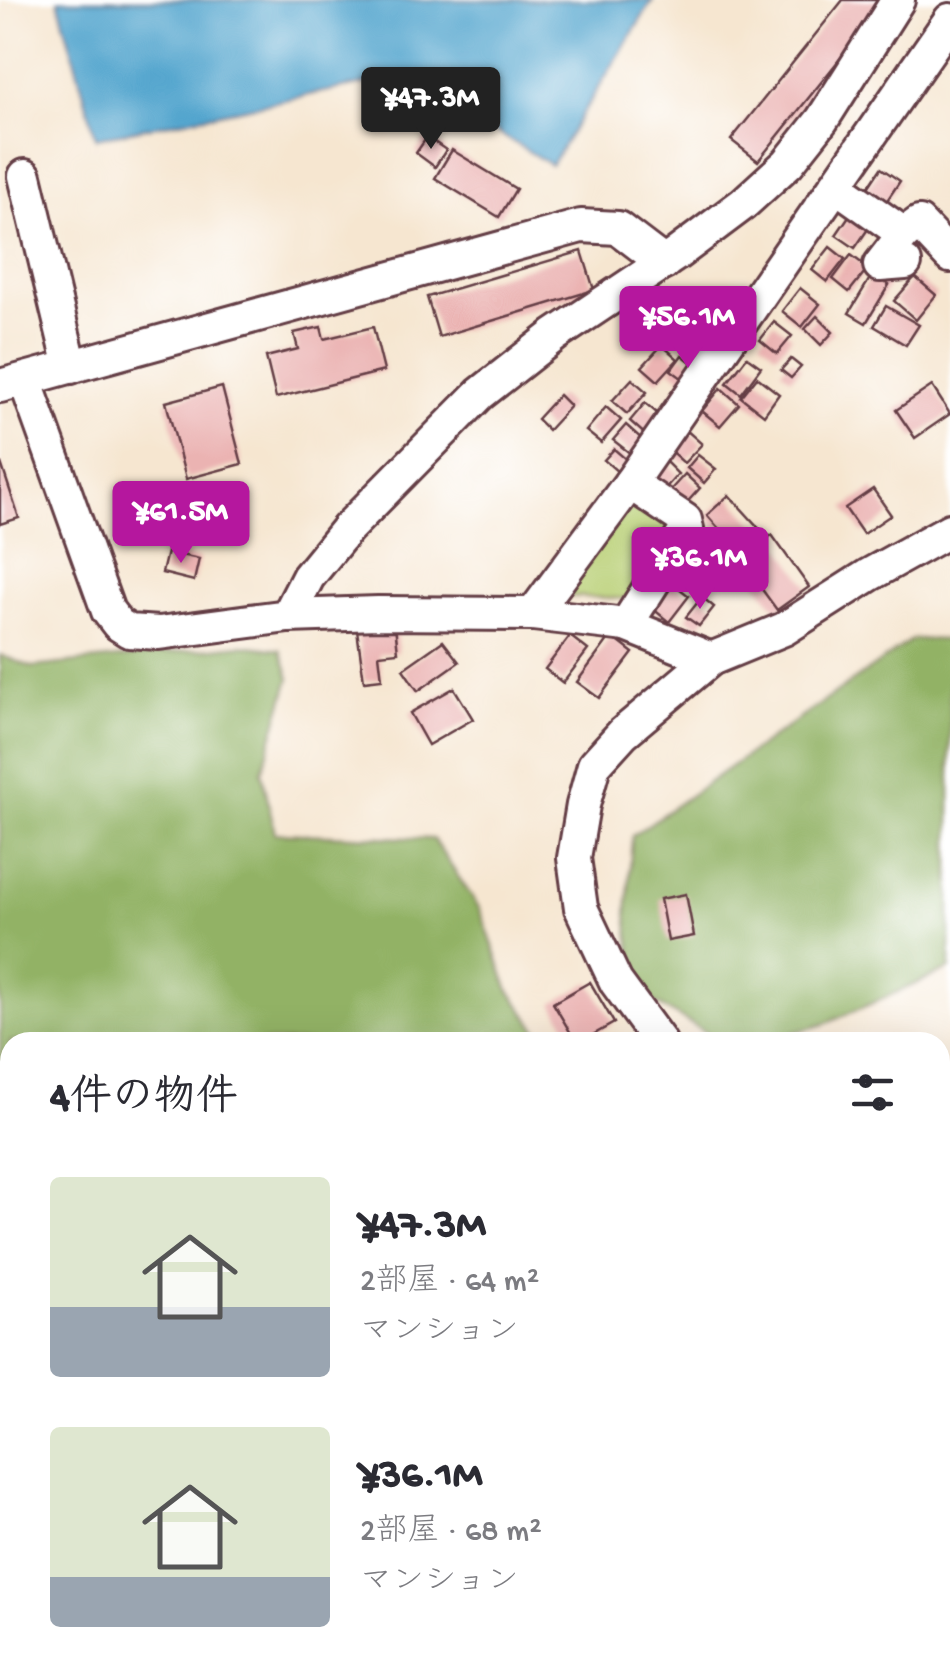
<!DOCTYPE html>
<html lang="ja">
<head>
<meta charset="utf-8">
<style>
	body { margin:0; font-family:"Gochi Hand","Klee One",sans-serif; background:#f7f7f7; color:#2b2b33; height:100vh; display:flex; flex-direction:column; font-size:38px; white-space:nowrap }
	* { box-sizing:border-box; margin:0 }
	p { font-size:32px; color:#7c7c81 }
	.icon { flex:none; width:55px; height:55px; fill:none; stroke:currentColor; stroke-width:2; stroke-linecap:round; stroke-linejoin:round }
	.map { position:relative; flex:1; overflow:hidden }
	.sheet { position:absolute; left:0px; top:1032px; width:950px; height:642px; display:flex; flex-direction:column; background:#fff; border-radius:30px 30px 0 0; box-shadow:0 10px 40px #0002 }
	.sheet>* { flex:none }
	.price { position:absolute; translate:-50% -85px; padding:0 22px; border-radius:10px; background:#b5179e; color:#fff; font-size:32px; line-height:65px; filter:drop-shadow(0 2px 5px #0008) }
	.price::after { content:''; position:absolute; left:50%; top:60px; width:30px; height:22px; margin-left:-15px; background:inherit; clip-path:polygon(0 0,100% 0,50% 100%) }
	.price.current { background:#222; color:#fff }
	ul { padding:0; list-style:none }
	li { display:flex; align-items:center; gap:30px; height:250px; padding:0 50px }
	li span { display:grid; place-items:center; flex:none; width:280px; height:200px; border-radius:10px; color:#555 }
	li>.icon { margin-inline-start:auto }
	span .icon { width:120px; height:120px; fill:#fffc; stroke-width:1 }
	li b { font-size:42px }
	h2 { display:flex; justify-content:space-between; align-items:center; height:120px; padding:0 50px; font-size:42px }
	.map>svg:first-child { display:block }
	.green { fill:#b8cf73; stroke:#81774f; stroke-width:2.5 }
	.forest { fill:#92b265; stroke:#6e6848; stroke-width:2.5 }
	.water { fill:#53a5ce; stroke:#4e627c; stroke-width:2.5 }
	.building { fill:#ebb3b2 }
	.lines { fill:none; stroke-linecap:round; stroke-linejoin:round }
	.minor-casing { stroke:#643d44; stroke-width:38 }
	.minor { stroke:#fff; stroke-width:32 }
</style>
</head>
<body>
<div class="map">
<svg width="950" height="1673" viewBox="0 0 950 1673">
	<rect width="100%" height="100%" fill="#fff"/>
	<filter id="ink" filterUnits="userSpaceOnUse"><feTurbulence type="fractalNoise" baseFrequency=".01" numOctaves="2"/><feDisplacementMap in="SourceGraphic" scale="20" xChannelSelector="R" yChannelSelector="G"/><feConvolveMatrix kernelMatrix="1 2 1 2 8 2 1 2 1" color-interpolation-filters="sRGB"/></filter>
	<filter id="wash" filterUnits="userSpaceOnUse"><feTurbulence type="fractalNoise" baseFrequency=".0048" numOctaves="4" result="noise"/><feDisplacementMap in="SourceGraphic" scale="40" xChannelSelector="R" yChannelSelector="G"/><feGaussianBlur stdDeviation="2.25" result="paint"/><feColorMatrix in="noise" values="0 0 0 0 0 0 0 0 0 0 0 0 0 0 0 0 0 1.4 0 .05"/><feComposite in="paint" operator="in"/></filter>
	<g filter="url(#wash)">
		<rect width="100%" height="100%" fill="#f6e6d0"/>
		<path class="green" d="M 634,500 L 679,523 L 632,599 L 560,596 Z"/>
		<g class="forest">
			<path d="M 913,639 L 950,640 L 950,969 L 825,1024 L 758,1042 L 722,1042 L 636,992 L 627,915 L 632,836 Z"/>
			<path d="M 241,645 L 281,650 L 290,678 L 262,772 L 275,833 L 433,839 L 480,909 L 508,988 L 546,1042 L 10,1042 L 10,1495 L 0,1512 L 0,655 L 32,667 Z"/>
			<path d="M 950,1545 L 950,1673 L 434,1673 L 431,1665 L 940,1665 L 940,1550 Z"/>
		</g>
		<path class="water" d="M 58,0 L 653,0 L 551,165 L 403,76 L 96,138 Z"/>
		<g id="blocks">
			<g class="building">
				<path d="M 843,0 L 887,0 L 758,161 L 731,140 Z"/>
				<path d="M 427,137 L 446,150 L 435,167 L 416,153 Z"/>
				<path d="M 452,150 L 516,189 L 499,217 L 435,178 Z"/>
				<path d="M 881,168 L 900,181 L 886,202 L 867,189 Z"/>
				<path d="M 851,213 L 870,226 L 855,248 L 836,235 Z"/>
				<path d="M 830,247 L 845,259 L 827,282 L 812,270 Z"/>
				<path d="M 582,251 L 594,290 L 439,337 L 427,297 Z"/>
				<path d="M 851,255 L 868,268 L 849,292 L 833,279 Z"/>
				<path d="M 872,275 L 889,285 L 866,323 L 849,313 Z"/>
				<path d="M 915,277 L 936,295 L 916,320 L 894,301 Z"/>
				<path d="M 800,288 L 820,304 L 802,327 L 782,311 Z"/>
				<path d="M 886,306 L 919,325 L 906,345 L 874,326 Z"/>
				<path d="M 817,316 L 833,332 L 821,345 L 805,329 Z"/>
				<path d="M 774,322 L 792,336 L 777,354 L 760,340 Z"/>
				<path d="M 321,327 L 324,339 L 373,327 L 384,371 L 276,398 L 266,357 L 298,349 L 294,333 Z"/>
				<path d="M 662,345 L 678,359 L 658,381 L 642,367 Z"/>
				<path d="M 682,355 L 704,372 L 694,387 L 671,370 Z"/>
				<path d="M 747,357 L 761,367 L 741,394 L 727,383 Z"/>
				<path d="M 791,359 L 801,367 L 791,378 L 781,370 Z"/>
				<path d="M 757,377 L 779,394 L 764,415 L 741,397 Z"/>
				<path d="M 632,379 L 647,392 L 627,414 L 612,401 Z"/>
				<path d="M 932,386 L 950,414 L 915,438 L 896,410 Z"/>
				<path d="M 222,387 L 242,464 L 186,479 L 166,402 Z"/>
				<path d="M 721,388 L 739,404 L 720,426 L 702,411 Z"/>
				<path d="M 559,395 L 570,406 L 548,430 L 537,419 Z"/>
				<path d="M 645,403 L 664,419 L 649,438 L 630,421 Z"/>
				<path d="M 606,407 L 621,420 L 601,443 L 586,431 Z"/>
				<path d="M 626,425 L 643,440 L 631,454 L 613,440 Z"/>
				<path d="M 685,429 L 702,444 L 684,463 L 667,448 Z"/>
				<path d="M 614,449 L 628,461 L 618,472 L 604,460 Z"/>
				<path d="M 698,455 L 716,469 L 704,483 L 687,468 Z"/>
				<path d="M 0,460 L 19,518 L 0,524 Z"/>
				<path d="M 664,460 L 678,474 L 661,493 L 646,479 Z"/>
				<path d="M 685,474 L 700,488 L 680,510 L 664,497 Z"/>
				<path d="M 873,489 L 891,515 L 863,534 L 845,508 Z"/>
				<path d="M 729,495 L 758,527 L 735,547 L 707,515 Z"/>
				<path d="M 772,535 L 809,587 L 777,610 L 739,558 Z"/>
				<path d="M 687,546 L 704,563 L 685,582 L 669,564 Z"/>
				<path d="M 167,552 L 199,559 L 194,581 L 162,573 Z"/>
				<path d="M 666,578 L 689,596 L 669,622 L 646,603 Z"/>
				<path d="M 702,597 L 714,607 L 699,626 L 686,617 Z"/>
				<path d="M 395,625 L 398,652 L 379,654 L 382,679 L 364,681 L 357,630 Z"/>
				<path d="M 570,636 L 588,650 L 563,683 L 545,669 Z"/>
				<path d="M 611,636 L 633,653 L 599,698 L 577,682 Z"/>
				<path d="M 443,641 L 459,662 L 418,691 L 403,669 Z"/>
				<path d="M 454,688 L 473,719 L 428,745 L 410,713 Z"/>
				<path d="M 686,894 L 694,936 L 668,941 L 660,899 Z"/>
				<path d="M 590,982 L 614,1023 L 580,1042 L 576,1042 L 553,1003 Z"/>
				<path d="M 950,1250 L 950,1308 L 948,1308 L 940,1268 L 940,1252 Z"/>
			</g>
		</g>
	</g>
	<g filter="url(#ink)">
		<use href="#blocks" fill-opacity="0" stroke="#643d44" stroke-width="2.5"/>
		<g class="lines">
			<defs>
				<g id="minor">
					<path d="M 25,176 L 71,367"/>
					<path d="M 836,186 L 904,234 L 919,223 L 950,256"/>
					<path d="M 904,234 L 880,265 L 905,263"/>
					<path d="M 25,380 L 108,611 L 118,624 L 129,631 L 159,633 L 288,616 L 378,613 L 533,614 L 626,625 L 711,659"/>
					<path d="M 0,386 L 581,226 L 618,228 L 664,263"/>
					<path d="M 533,614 L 630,483 L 950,20"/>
					<path d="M 288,616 L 308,577 L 347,529 L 480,394 L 555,335 L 675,255 L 743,204 L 788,163 L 822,120 L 898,0"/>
					<path d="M 626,625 L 687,529 L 685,520 L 630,483"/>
					<path d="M 660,1042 L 616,982 L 581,908 L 574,858 L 583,805 L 594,765 L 623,733 L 711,659 L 784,629 L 869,575 L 950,530"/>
					<path d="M 940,1409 L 950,1418"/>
					<path d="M 0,1663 L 24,1673"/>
					<path d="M 365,1665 L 378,1673"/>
				</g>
			</defs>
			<use href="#minor" class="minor-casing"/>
			<use href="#minor" class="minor"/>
		</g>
	</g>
</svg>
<b class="price current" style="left:431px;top:152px">¥47.3M</b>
<b class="price" style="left:688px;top:371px">¥56.1M</b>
<b class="price" style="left:181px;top:566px">¥61.5M</b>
<b class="price" style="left:700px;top:612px">¥36.1M</b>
<section class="sheet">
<h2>4件の物件<svg class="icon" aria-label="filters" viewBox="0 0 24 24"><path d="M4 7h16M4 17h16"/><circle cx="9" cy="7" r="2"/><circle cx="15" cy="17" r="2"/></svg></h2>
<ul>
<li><span style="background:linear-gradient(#dfe7d0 65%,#9aa5b1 0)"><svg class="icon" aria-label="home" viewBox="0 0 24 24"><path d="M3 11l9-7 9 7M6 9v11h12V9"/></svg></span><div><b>¥47.3M</b><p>2部屋 · 64 m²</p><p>マンション</p></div></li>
<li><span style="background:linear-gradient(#dfe7d0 75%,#9aa5b1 0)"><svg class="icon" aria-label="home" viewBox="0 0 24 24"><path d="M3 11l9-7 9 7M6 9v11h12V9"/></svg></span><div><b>¥36.1M</b><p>2部屋 · 68 m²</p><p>マンション</p></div></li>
</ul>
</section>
</div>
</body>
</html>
